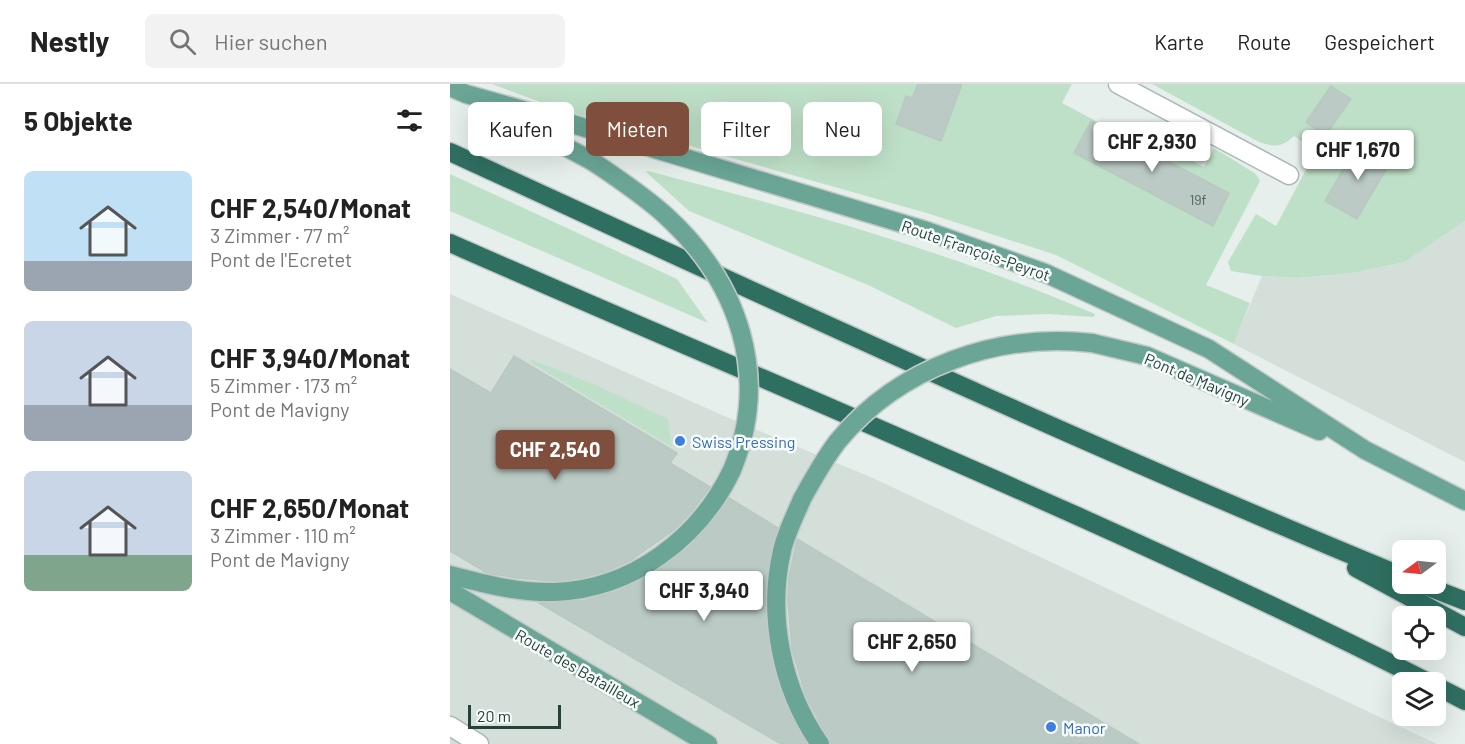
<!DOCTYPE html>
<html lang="de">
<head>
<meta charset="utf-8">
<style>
	body { margin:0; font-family:Barlow,sans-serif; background:#f2f2f2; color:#222; height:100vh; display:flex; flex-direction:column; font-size:22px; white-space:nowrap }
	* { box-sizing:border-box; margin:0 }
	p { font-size:20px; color:#767676 }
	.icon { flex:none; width:33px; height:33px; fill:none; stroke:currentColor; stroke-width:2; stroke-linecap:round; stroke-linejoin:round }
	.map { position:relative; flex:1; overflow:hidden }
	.sheet { display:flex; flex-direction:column; background:#fff; width:450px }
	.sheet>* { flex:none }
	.banner { position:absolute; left:18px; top:18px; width:570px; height:54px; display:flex; gap:12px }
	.needle { width:39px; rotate:255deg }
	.buttons { position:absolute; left:942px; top:456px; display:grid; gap:12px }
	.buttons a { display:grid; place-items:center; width:54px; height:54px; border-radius:9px; background:#fff; box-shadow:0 6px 24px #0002; font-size:30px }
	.scale { position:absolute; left:18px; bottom:15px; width:93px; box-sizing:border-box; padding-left:6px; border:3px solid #24423a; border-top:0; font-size:16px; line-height:21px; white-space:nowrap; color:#24423a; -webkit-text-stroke:4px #f7fbf9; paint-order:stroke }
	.price { position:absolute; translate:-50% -51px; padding:0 14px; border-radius:6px; background:#fff; color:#222; font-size:20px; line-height:39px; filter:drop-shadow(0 2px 3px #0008) }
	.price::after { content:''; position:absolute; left:50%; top:36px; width:18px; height:14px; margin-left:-9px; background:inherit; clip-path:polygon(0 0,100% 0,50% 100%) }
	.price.selected { background:#804e3d; color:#fff }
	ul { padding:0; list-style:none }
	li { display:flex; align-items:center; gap:18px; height:150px; padding:0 24px }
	li span { display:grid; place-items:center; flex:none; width:168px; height:120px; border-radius:9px; color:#555 }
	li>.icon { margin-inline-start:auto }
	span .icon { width:72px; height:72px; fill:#fffc; stroke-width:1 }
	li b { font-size:26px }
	h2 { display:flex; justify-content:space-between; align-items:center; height:72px; padding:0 24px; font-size:26px }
	.chip { padding:0 21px; border-radius:9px; background:#fff; box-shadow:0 6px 24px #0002; font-size:21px; line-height:54px }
	.chip.selected { background:#804e3d; color:#fff }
	header { display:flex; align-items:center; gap:36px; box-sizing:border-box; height:84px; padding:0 30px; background:#fff; border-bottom:2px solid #e0e0e0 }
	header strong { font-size:28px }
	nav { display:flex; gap:33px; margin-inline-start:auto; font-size:21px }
	.search { width:420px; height:54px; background:#f2f2f2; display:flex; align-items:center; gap:15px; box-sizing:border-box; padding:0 21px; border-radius:9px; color:#767676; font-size:22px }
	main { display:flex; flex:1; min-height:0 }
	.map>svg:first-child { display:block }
	.built { fill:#d4dfda }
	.green { fill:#bfe0c8 }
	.building { fill:#bbcac4; stroke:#b8c9c2; stroke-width:1.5 }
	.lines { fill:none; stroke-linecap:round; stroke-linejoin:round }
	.street-casing { stroke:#a8b8b2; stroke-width:21 }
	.primary-casing { stroke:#c2cac8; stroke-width:21 }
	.highway-casing { stroke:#c2cac8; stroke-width:21 }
	.street { stroke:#fff; stroke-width:18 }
	.primary { stroke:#6aa596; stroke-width:18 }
	.highway { stroke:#2f6f62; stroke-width:18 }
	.primary-bridge-casing { stroke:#c2cac8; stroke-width:21; stroke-linecap:butt }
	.primary-bridge { stroke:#6aa596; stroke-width:18 }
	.shop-dot { fill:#3f7fe0; stroke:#f7fbf9; stroke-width:2 }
	.labels { text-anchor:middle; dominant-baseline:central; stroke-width:5; stroke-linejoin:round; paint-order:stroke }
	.number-label { font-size:14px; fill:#4a645c }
	.street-label { font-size:16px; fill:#24423a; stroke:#f7fbf9 }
	.shop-label { font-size:16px; fill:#366cbe; stroke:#f7fbf9; text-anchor:start }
</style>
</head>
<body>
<header>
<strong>Nestly</strong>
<div class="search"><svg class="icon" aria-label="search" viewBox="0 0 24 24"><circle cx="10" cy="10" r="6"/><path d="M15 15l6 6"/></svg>Hier suchen</div>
<nav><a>Karte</a><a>Route</a><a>Gespeichert</a></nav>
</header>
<main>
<section class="sheet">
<h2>5 Objekte<svg class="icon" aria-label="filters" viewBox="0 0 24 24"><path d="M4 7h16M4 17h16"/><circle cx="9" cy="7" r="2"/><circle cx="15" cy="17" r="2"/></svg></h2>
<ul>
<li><span style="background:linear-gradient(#bfe0f5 75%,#9aa5b1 0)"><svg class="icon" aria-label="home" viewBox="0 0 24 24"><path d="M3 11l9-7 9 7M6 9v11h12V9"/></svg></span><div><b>CHF 2,540/Monat</b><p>3 Zimmer · 77 m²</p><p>Pont de l'Ecretet</p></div></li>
<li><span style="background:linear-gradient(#c9d6e8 70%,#9aa5b1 0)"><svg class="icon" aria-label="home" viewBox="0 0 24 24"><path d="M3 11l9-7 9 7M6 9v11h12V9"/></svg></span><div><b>CHF 3,940/Monat</b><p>5 Zimmer · 173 m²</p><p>Pont de Mavigny</p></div></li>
<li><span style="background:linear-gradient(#c9d6e8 70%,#7fa58c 0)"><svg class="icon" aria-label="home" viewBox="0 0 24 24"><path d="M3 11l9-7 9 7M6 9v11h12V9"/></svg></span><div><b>CHF 2,650/Monat</b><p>3 Zimmer · 110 m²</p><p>Pont de Mavigny</p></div></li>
</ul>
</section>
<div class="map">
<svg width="1015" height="660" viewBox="0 0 1015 660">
	<rect width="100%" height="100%" fill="#e6efeb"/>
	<g class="built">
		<path d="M 1015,137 L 1015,378 L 784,260 L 812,192 L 847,194 L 903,189 L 955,178 Z"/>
		<path d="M 0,210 L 281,335 L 423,394 L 987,660 L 0,660 Z"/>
	</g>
	<g class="green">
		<path d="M 42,0 L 622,0 L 612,19 L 719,76 L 724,68 L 754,83 L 764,64 L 806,90 L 810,97 L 756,201 L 800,219 L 784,260 L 606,171 L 480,130 L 109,25 Z"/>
		<path d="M 702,0 L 1015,0 L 1015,137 L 955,178 L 903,189 L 847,194 L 812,192 L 781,187 L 778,178 L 806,130 L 826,142 L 866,67 L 844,52 C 831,64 825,63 809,58 Z"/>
		<path d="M 198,87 C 349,126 501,168 645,230 L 644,233 L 598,230 L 546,232 L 506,244 L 418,201 L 239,127 L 196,88 Z"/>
		<path d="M 0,90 L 227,195 L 258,239 L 0,127 Z"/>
		<path d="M 83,276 L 150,303 L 218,335 L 222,363 L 80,278 Z"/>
	</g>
	<g class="building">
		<path d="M 468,0 L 512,0 L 491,57 L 446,40 L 456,12 L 462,14 Z"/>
		<path d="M 881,2 L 901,15 L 875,52 L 856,38 Z"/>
		<path d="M 641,37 L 779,109 L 763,142 L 624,69 Z"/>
		<path d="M 908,59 L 941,77 L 907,135 L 875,117 Z"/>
		<path d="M 64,272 L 227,369 L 220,379 L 260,403 L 243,426 L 224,446 L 181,476 L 157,487 L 131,494 L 104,497 L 67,494 L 37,489 L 0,467 L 0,285 L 41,309 Z"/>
		<path d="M 279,414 L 328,444 L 317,491 L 316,544 L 327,596 L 336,621 L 357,660 L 331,660 L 89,519 L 136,516 L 165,508 L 192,496 L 216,481 L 240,462 L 260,440 Z"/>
		<path d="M 347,455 L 689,660 L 381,660 L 356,612 L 342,565 L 338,517 L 339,493 Z"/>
	</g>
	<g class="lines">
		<defs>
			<g id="street">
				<path d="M 668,0 L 839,91"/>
				<path d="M 0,642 L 29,660"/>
			</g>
			<g id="primary">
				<path d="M 0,3 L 16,10 L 109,36 L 474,146 L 595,189 L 759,265 L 915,366 L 1015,417"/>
				<path d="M 46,26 L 142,77"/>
				<path d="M 642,259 L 697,272 L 869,347"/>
				<path d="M 352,415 C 345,432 336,449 332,467 C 317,532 332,606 370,660"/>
				<path d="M 0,491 C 34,500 69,509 105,508 C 182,505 249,455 282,386"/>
				<path d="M 0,507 L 258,660"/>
			</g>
			<g id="highway">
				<path d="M 0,68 C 316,213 631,360 952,492"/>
				<path d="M 0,159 C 327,303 659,437 978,598"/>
				<path d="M 906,484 L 1015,543"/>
				<path d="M 971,500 L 1015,517"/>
				<path d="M 986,602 L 1015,617"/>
			</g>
		</defs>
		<use href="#street" class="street-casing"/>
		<use href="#primary" class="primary-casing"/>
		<use href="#highway" class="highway-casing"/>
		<use href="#street" class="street"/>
		<use href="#primary" class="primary"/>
		<use href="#highway" class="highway"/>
		<defs>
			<g id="primary-bridge">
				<path d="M 142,77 C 167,94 193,111 215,131 C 289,198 321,292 282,386"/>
				<path d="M 352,415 C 363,395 374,375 388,357 C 449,283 548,248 642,259"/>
			</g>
		</defs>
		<use href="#primary-bridge" class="primary-bridge-casing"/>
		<use href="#primary-bridge" class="primary-bridge"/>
	</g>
	<g class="shop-dot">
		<circle cx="230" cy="357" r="6"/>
		<circle cx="601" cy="643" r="6"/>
	</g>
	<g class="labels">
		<g class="number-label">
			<text x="748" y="115">19f</text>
		</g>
		<g class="street-label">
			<text transform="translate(526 166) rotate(19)">Route François-Peyrot</text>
			<text transform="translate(747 295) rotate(23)">Pont de Mavigny</text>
			<text transform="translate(128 584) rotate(30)">Route des Batailleux</text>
		</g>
		<g class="shop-label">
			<text x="242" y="357">Swiss Pressing</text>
			<text x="613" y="643">Manor</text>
		</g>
	</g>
</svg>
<div class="buttons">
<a><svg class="needle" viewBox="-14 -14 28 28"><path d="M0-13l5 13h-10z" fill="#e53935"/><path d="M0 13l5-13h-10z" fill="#767676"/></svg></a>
<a><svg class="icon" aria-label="locate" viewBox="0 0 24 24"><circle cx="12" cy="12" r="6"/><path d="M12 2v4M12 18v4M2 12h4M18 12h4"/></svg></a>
<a><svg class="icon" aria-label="layers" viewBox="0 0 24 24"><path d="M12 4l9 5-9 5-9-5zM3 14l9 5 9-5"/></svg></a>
</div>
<div class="scale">20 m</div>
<b class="price" style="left:702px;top:89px">CHF 2,930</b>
<b class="price" style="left:908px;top:97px">CHF 1,670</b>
<b class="price selected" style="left:105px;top:397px">CHF 2,540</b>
<b class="price" style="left:254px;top:538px">CHF 3,940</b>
<b class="price" style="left:462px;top:589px">CHF 2,650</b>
<div class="banner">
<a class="chip">Kaufen</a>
<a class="chip selected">Mieten</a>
<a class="chip">Filter</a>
<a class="chip">Neu</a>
</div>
</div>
</main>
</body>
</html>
